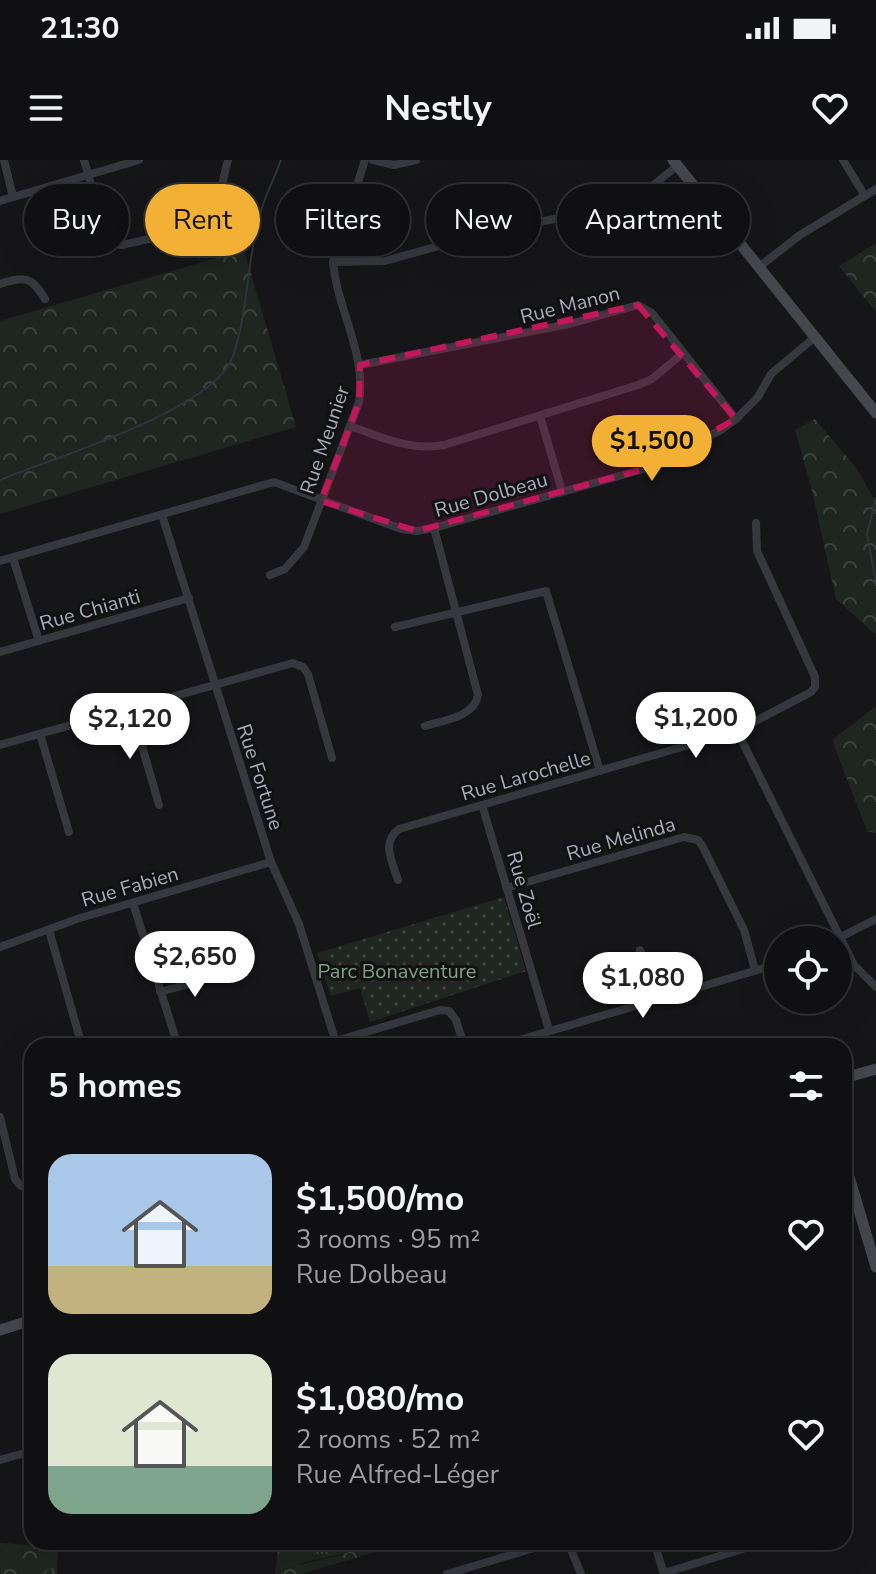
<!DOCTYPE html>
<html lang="en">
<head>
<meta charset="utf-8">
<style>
	body { margin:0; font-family:"Nunito Sans",sans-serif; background:#1e1e20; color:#f1f3f6; height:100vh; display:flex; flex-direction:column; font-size:30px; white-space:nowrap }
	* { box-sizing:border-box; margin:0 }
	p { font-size:26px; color:#9c9d9f }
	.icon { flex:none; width:44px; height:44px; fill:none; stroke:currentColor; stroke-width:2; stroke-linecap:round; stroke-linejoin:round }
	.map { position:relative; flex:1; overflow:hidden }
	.details { position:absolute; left:24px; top:878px; width:828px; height:512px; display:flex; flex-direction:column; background:#101012; border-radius:24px; box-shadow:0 8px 32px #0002,0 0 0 2px #303032 }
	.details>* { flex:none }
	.top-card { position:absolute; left:24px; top:24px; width:828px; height:72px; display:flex; gap:16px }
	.controls { position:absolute; left:764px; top:766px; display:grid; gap:16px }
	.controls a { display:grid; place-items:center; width:88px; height:88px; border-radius:50%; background:#101012; box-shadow:0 8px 32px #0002,0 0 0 2px #303032; font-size:40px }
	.price { position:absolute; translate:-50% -68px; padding:0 18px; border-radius:28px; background:#fff; color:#222; font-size:26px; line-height:52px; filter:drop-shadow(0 2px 4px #0008) }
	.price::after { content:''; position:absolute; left:50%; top:48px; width:24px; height:18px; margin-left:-12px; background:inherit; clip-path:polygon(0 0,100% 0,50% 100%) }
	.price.active { background:#f2b134; color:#111 }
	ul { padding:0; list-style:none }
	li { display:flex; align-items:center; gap:24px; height:200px; padding:0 24px }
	li span { display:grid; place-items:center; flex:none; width:224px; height:160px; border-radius:24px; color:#555 }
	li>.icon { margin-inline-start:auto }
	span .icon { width:96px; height:96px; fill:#fffc; stroke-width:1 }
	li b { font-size:34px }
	h2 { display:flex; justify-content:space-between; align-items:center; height:96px; padding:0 24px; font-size:34px }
	.pill { padding:0 28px; border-radius:36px; background:#101012; box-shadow:0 8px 32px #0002,0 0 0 2px #303032; font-size:28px; line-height:72px }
	.pill.active { background:#f2b134; color:#111 }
	.status { display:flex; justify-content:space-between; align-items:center; height:56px; padding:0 40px; background:#101012; direction:ltr }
	.status svg { height:22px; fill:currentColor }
	header { display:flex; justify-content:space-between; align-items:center; height:104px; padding:0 24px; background:#101012; font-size:36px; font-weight:700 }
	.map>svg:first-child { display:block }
	.grass { fill:url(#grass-tufts) }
	.forest { fill:url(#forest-crowns) }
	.park { fill:url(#park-dots) }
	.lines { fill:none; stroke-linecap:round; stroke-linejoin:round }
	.stream { stroke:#2c353c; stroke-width:2 }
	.street { stroke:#37383d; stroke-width:8 }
	.secondary { stroke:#45474d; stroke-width:11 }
	.marked { fill:#c2185b; fill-opacity:0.2; stroke:#c2185b; stroke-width:6; stroke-dasharray:16 10; stroke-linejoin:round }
	.labels { text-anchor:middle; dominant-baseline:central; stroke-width:6; stroke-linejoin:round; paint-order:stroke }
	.street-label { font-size:20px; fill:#a8adb8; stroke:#111113 }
	.park-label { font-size:20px; fill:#7fa381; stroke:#111113 }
</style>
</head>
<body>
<div class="status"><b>21:30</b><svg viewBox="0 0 49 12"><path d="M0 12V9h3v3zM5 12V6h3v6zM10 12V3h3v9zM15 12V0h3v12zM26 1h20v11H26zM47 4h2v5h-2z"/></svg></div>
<header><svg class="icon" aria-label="menu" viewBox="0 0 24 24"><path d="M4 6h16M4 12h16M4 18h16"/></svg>Nestly<svg class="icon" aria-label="heart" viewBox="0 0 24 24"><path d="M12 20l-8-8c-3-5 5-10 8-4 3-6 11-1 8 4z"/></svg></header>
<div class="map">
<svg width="876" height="1414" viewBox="0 0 876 1414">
	<defs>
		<pattern id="grass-tufts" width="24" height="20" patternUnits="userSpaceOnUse" patternTransform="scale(2)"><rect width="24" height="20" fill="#1e261f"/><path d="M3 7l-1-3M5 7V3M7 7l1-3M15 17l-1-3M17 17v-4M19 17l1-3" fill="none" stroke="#3c433d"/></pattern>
		<pattern id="forest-crowns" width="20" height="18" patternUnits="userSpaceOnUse" patternTransform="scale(2)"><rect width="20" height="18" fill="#1e261f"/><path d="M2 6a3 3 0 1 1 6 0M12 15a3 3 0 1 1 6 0" fill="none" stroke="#3c433d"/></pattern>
		<pattern id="park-dots" width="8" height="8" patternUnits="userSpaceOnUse" patternTransform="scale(2)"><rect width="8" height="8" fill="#1e261f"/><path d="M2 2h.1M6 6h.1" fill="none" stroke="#3c433d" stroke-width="1.8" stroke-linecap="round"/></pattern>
	</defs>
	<rect width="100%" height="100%" fill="#161618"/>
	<g class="grass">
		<path d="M 279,1382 L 380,1382 C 347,1397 306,1397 275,1414 Z"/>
		<path d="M 0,1383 L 58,1387 L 57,1414 L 45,1414 L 50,1406 L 37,1389 L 17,1388 L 0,1390 Z"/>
	</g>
	<g class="forest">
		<path d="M 876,83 L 876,152 L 839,106 Z"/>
		<path d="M 244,90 L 296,267 L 0,354 L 0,161 Z"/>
		<path d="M 815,259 L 857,309 L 876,343 L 876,475 L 836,439 L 813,335 L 795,270 Z"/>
		<path d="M 876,546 L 876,673 L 867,671 L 832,580 Z"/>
		<path d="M 380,1382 L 409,1382 L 301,1414 L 276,1414 L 293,1406 L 334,1397 Z"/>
		<path d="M 6,1388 C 23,1387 47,1385 50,1406 L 45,1414 L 0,1414 L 0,1391 Z"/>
	</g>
	<path class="park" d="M 504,737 L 526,811 L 370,862 L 360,828 L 331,836 L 317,793 Z"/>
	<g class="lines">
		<g class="stream">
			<path d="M 0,320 C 54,297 214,251 233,196 C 248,151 247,103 259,57 C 264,38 274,19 281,0"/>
			<path d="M 876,338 L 867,374 L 876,423"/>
		</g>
		<g class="street">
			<path d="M 4,0 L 13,37"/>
			<path d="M 84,0 L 105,75 L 112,84 L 123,85 C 142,80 195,71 208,60 C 218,51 224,14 228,0"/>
			<path d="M 373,0 L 394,5 L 416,0"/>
			<path d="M 843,0 L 865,36"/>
			<path d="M 0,41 L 139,0"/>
			<path d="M 333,102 L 385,101 L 507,67 L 615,49 L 637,38 L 677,6"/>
			<path d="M 759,107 L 800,75 L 876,29"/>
			<path d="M 0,124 C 25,116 31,116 45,139"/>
			<path d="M 360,205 L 569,164 L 638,145 L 652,153 L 736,259"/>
			<path d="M 540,256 L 562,331"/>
			<path d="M 350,266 C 381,277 409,291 444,285 L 638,225 L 652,219 L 683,193"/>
			<path d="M 162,355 L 271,702 L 299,764 L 337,886"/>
			<path d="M 13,398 L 39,481"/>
			<path d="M 0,401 L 274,322 L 401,369 L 417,371 L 434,368 L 644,309 L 721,270 L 736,259 L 758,237 L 771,214 L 815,177"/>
			<path d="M 270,415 L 285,409 L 304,387 L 359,242 C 367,194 337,149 333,102 L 365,0"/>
			<path d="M 395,467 L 546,431 L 600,611"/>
			<path d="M 0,492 L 189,438"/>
			<path d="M 131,548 L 159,645"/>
			<path d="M 425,566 C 443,560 474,558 478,535 L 434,368"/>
			<path d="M 737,571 L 854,805 L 876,827"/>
			<path d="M 40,574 L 69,672"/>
			<path d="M 0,585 L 293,503 L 303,507 L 308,514 L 332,598"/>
			<path d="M 482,645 L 549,870"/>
			<path d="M 398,720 C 392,701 381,682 399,669 L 737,571 L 811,532 L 815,527 L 815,517 L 757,391 L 756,363"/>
			<path d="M 506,728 L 684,677 L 698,680 L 703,687 L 744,770 L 755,810"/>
			<path d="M 133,743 L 178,886"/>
			<path d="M 49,770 L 82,886"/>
			<path d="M 835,780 L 876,759"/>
			<path d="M 0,787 L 80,758 L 271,702"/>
			<path d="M 640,790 L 655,840"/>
			<path d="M 160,832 L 221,815"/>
			<path d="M 319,886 L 440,850 L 449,851 L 456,860 L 464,886"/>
			<path d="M 499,886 L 778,804"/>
			<path d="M 0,957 L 15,1019 L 21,1026 L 32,1028"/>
			<path d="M 0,1300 L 32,1291"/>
			<path d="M 568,1382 L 581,1414"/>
			<path d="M 654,1382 L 664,1414"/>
			<path d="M 664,1413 L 749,1387 L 755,1382"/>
			<path d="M 447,1414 L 554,1382"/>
		</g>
		<g class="secondary">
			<path d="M 673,0 L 876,253"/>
			<path d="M 844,918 L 876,909"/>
			<path d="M 844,1000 L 876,1107"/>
			<path d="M 0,1170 L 32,1160"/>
		</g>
	</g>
	<path class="marked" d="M 638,145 L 736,259 L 644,309 L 417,371 L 321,341 L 359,242 L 360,205 Z"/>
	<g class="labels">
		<g class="street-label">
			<text transform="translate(570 145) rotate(-14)">Rue Manon</text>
			<text transform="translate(325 280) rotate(-71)">Rue Meunier</text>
			<text transform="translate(491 335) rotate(-16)">Rue Dolbeau</text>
			<text transform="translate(90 450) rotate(-16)">Rue Chianti</text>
			<text transform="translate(526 616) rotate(-16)">Rue Larochelle</text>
			<text transform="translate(260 617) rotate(72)">Rue Fortune</text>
			<text transform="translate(621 679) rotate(-16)">Rue Melinda</text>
			<text transform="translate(130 727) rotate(-16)">Rue Fabien</text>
			<text transform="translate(524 730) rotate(74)">Rue Zoël</text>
		</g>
		<g class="park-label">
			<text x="397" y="811">Parc Bonaventure</text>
		</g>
	</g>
</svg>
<div class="controls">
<a><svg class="icon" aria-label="locate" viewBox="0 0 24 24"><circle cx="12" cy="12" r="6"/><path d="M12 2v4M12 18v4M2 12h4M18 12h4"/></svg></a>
</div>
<b class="price active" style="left:652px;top:323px">$1,500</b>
<b class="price" style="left:696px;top:600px">$1,200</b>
<b class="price" style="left:130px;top:601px">$2,120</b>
<b class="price" style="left:195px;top:839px">$2,650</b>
<b class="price" style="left:643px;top:860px">$1,080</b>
<div class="top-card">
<a class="pill">Buy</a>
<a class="pill active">Rent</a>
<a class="pill">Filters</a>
<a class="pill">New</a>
<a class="pill">Apartment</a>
</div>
<section class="details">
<h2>5 homes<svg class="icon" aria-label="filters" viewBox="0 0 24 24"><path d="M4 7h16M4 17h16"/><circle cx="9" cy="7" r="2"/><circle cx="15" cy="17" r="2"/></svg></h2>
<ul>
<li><span style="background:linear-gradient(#a9c7e8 70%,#c2b280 0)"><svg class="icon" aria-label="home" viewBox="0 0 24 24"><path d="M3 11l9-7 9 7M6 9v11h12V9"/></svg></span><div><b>$1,500/mo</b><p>3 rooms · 95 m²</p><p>Rue Dolbeau</p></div><svg class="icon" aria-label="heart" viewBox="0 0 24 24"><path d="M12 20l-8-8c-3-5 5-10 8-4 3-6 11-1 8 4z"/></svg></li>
<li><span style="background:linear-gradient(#dfe7d0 70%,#7fa58c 0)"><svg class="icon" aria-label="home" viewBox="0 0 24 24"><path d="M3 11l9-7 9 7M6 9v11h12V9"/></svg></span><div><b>$1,080/mo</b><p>2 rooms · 52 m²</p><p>Rue Alfred-Léger</p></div><svg class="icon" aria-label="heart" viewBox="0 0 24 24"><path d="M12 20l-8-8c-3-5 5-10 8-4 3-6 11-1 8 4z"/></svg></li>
</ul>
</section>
</div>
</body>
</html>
